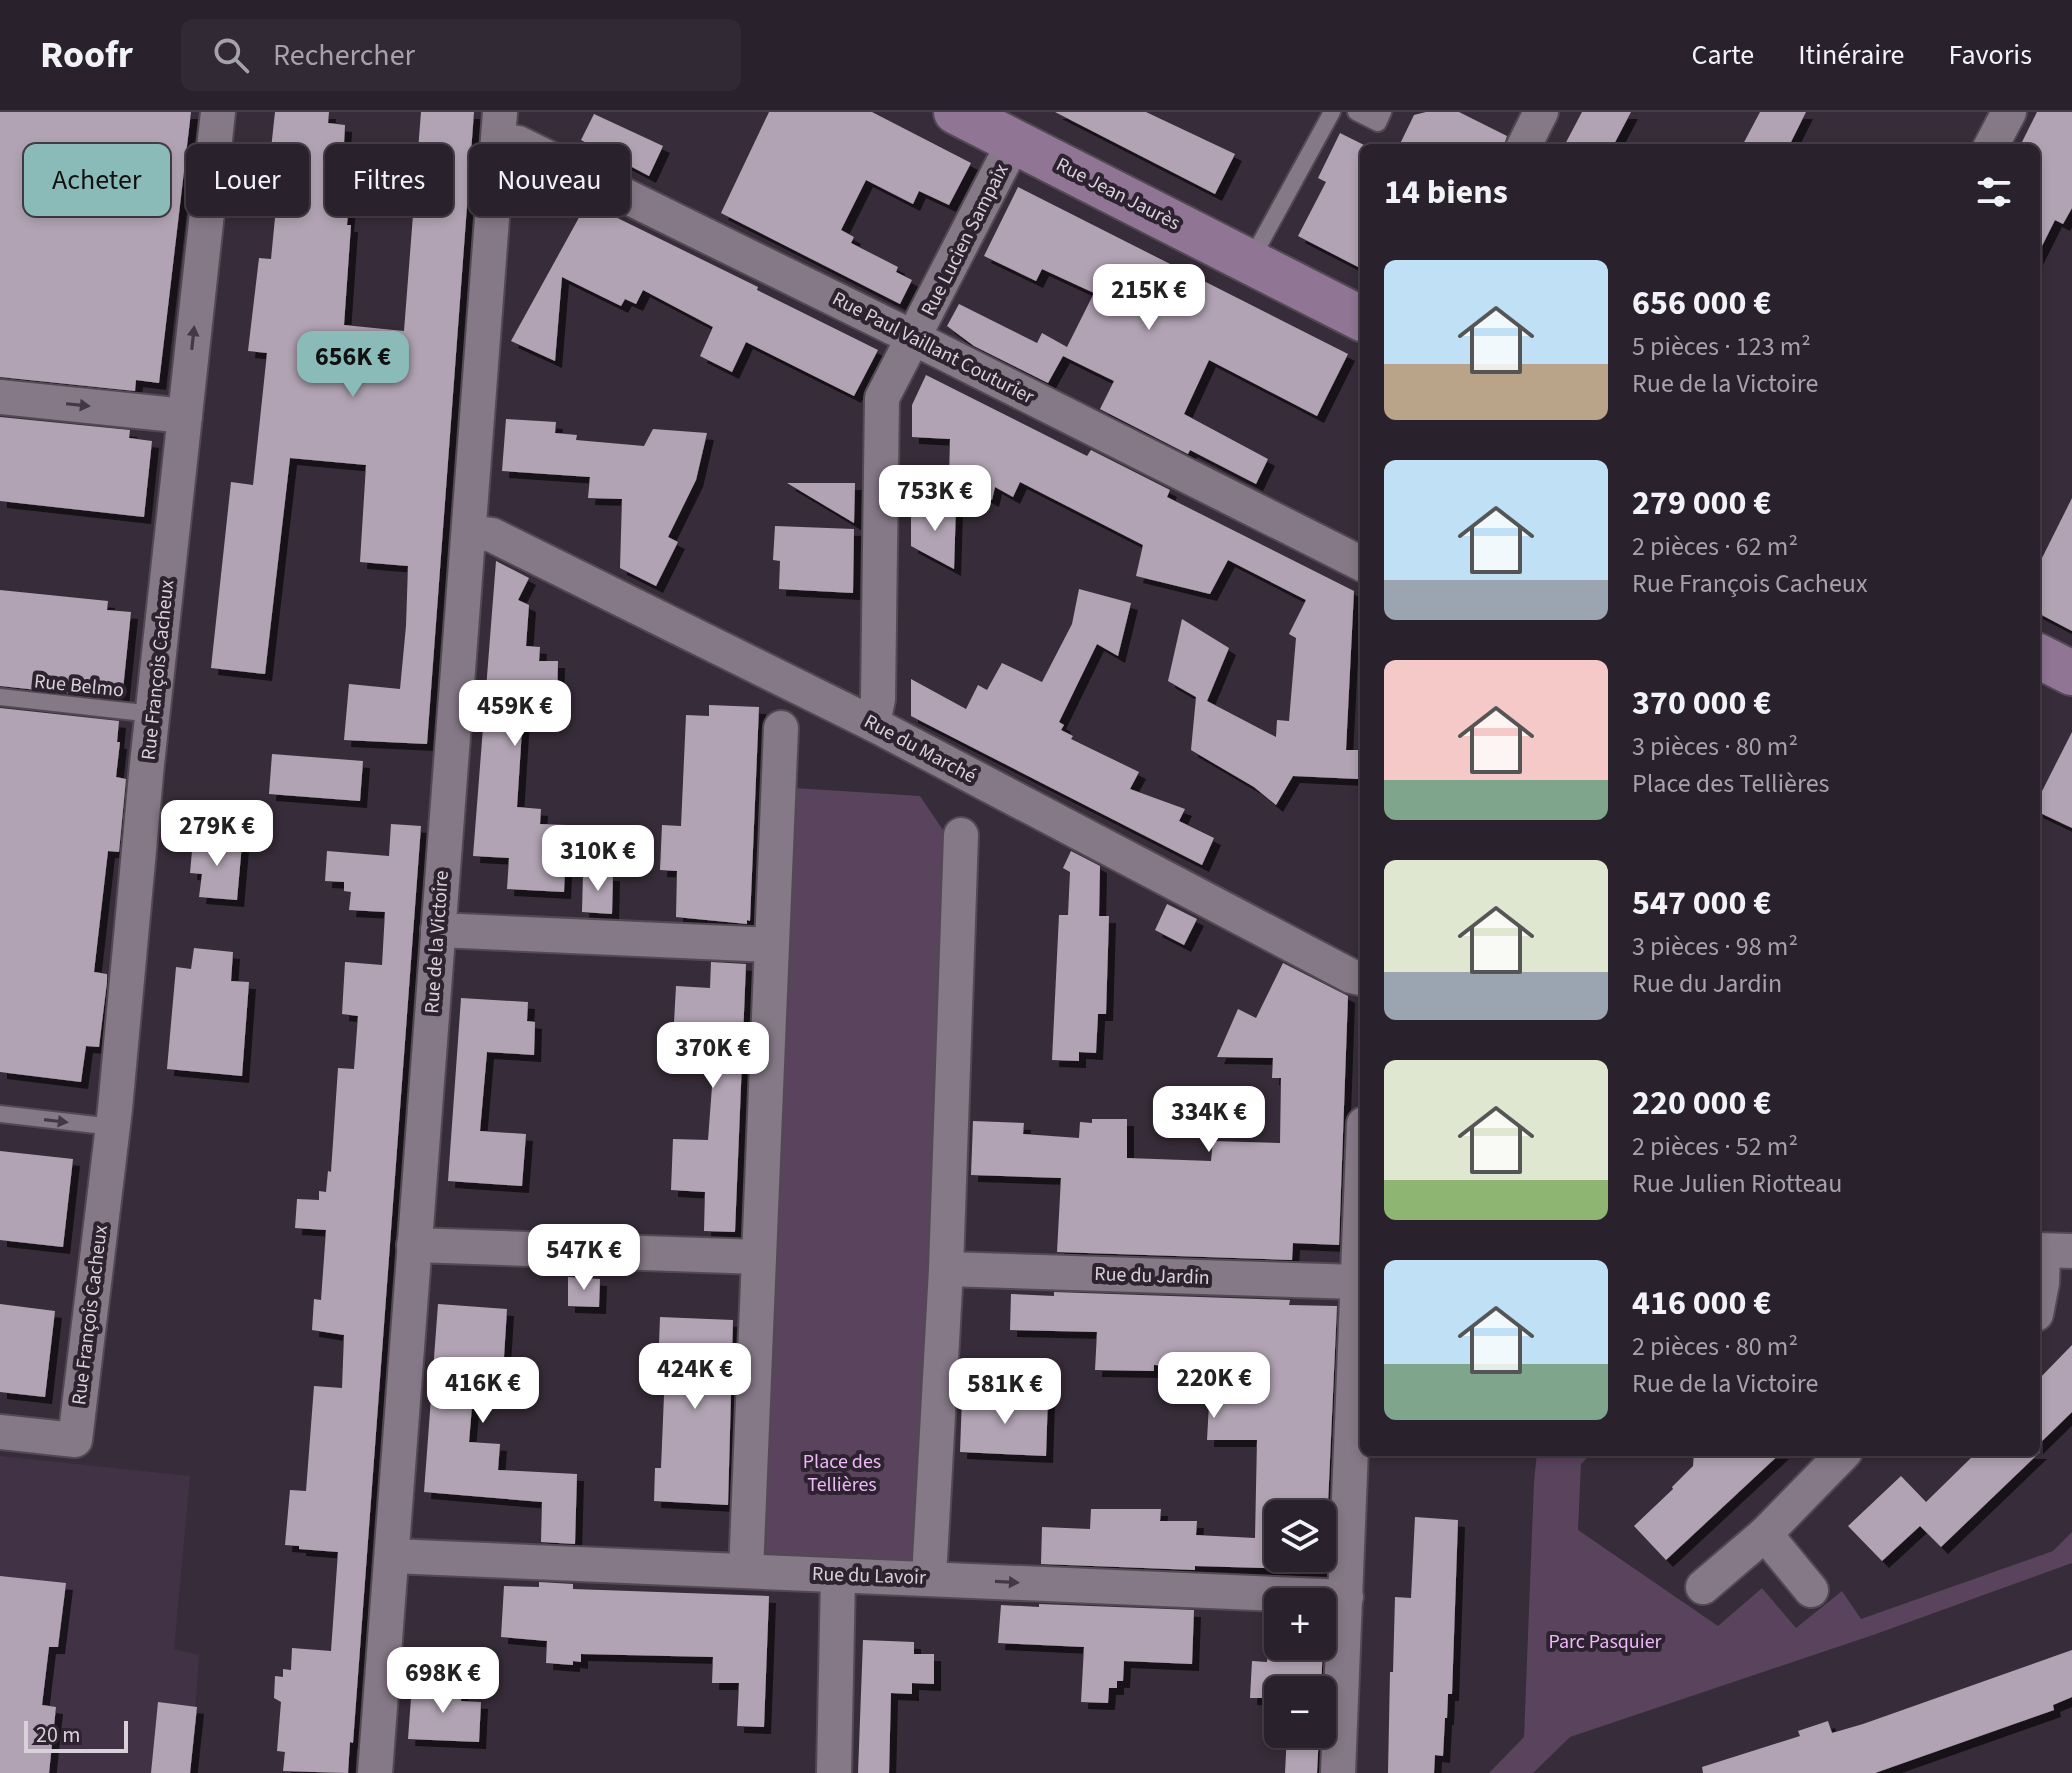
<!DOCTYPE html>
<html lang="fr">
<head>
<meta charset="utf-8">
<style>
	body { margin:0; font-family:"Source Sans 3",sans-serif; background:#312933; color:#f1f3f6; height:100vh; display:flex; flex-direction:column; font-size:30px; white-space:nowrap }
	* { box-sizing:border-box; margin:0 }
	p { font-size:26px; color:#a5a3a9 }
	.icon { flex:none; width:44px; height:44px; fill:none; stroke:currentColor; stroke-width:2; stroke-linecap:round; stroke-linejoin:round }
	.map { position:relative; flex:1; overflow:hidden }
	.side { position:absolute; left:1360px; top:32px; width:680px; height:1312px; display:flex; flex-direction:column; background:#29212b; border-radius:12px; box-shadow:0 4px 12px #0003,0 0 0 2px #453e47 }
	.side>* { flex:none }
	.top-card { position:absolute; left:24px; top:32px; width:760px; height:72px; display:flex; gap:16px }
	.tools { position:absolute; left:1264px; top:1388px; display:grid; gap:16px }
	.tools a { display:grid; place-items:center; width:72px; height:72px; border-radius:12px; background:#29212b; box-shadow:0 4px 12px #0003,0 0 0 2px #453e47; font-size:40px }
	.scale { position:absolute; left:24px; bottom:20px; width:104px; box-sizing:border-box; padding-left:8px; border:4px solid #d8d1d9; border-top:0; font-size:22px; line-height:28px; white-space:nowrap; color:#d8d1d9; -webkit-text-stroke:6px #2d222f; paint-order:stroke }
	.price { position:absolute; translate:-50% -68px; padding:0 18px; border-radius:16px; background:#fff; color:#222; font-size:26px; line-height:52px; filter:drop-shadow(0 2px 4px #0008) }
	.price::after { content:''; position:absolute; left:50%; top:48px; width:24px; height:18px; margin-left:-12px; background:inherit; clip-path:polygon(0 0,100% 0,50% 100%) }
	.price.active { background:#8bbbb9; color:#111 }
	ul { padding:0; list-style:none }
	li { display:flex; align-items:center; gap:24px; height:200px; padding:0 24px }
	li span { display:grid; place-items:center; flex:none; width:224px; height:160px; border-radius:12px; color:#555 }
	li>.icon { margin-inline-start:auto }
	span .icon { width:96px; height:96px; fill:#fffc; stroke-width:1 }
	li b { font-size:34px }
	h2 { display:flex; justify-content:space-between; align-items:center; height:96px; padding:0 24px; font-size:34px }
	.pill { padding:0 28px; border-radius:12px; background:#29212b; box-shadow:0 4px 12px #0003,0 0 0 2px #453e47; font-size:28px; line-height:72px }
	.pill.active { background:#8bbbb9; color:#111 }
	header { display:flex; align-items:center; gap:48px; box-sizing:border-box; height:112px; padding:0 40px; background:#29212b; border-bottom:2px solid #453e47 }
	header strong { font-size:38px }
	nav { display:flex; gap:44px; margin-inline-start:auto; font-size:28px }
	.search { width:560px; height:72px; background:#312933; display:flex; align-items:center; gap:20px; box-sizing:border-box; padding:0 28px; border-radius:12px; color:#a5a3a9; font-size:30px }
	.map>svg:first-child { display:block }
	.built { fill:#423245 }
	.green { fill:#59435d }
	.building { fill:#b1a3b3; fill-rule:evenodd; filter:url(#shadow) }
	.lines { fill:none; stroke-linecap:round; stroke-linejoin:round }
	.service-casing { stroke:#534954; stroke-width:20 }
	.minor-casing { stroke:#534954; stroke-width:38 }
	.secondary-casing { stroke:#534954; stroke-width:48 }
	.service { stroke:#857887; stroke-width:16 }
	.minor { stroke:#857887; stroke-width:34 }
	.secondary { stroke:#907595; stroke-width:44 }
	.oneway { fill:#433845 }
	.labels { text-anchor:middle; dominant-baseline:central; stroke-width:8; stroke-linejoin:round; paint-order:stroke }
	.street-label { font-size:20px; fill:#d8d1d9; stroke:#2d222f }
	.park-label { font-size:20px; fill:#eeb7f8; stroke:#2d222f }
</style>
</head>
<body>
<header>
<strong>Roofr</strong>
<div class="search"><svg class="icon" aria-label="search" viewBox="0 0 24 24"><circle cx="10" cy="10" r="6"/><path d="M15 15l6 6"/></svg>Rechercher</div>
<nav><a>Carte</a><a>Itinéraire</a><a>Favoris</a></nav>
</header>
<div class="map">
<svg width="2072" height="1661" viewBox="0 0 2072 1661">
	<defs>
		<filter id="shadow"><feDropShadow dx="7" dy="7" stdDeviation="0" flood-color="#0009"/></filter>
	</defs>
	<rect width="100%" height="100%" fill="#372c39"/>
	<path class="built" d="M 0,1344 L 190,1364 L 174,1537 L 199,1543 L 191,1661 L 0,1661 Z"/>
	<g class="green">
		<path d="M 794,676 L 920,684 L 947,724 L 950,806 L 941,816 L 916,1451 L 760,1441 L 790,811 Z"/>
		<path d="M 1537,1340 L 1593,1340 L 1581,1352 L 1578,1418 L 1718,1514 L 1762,1476 L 1796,1516 L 1842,1479 L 1861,1507 L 2053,1439 L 2072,1420 L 2072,1451 L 1876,1522 L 1570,1625 L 1533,1661 L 1489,1661 L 1524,1625 L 1534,1370 Z"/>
	</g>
	<g class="building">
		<path d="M 0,0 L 191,0 L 159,271 L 136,268 L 135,279 L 0,265 Z"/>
		<path d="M 275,0 L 329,0 L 328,11 L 345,13 L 342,69 L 351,70 L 347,113 L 351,113 L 344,213 L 404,219 L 421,0 L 474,0 L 427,632 L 344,628 L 349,572 L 400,577 L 406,514 L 408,454 L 360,450 L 366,353 L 290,346 L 265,562 L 211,556 L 231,370 L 253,373 L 267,241 L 248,239 L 259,146 L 271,147 L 278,75 L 267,74 Z"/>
		<path d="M 769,0 L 872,0 L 971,51 L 949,93 L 919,79 L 913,92 L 866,68 L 841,118 L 854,125 L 851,131 L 898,155 L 896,160 L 912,168 L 900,192 L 721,101 Z"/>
		<path d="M 1055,0 L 1146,0 L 1235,42 L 1215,82 Z"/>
		<path d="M 1426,0 L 1459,0 L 1507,24 L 1503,36 L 1398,36 L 1414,3 Z"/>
		<path d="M 1582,0 L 1631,0 L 1612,36 L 1563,36 Z"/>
		<path d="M 1760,0 L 1806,0 L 1788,36 L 1741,36 Z"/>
		<path d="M 2037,0 L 2072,0 L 2072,96 L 2063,112 L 2055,108 L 2036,146 L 2036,36 L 2019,36 Z"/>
		<path d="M 594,2 L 663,34 L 649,64 L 581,28 Z"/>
		<path d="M 1340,21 L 1364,33 L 1364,158 L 1298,124 L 1326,70 L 1318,66 Z"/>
		<path d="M 1018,75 L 1348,242 L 1317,304 L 1209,248 L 1184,302 L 1268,347 L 1256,372 L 1190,338 L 1188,342 L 1100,297 L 1114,269 L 1063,244 L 1048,271 L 974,234 L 947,214 L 959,192 L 1037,231 L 1042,221 L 1067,235 L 1094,181 L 1042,157 L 1036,169 L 984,144 Z"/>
		<path d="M 587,91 L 758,175 L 757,178 L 878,238 L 854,284 L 746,230 L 732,260 L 700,244 L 713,215 L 643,178 L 636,192 L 625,187 L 621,194 L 562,165 L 555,249 L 511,229 Z"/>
		<path d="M 926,263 L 1087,344 L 1091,338 L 1170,378 L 1167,385 L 1354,479 L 1346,638 L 1360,638 L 1358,667 L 1293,664 L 1276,693 L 1254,675 L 1191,638 L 1196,585 L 1168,569 L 1182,507 L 1229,536 L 1207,589 L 1276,625 L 1277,608 L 1289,609 L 1296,526 L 1289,522 L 1306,488 L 1228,448 L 1210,482 L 1136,464 L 1143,433 L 1020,370 L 1013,385 L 995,375 L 992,388 L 949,365 L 950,327 L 912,325 L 912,293 Z"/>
		<path d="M 0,305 L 130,318 L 129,326 L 152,329 L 144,405 L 0,389 Z"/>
		<path d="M 506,307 L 556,310 L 555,321 L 577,323 L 576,328 L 644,334 L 653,317 L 707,321 L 696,368 L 668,425 L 678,430 L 656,474 L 620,456 L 622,387 L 588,386 L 590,365 L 502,359 Z"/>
		<path d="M 787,371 L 855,371 L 854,411 Z"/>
		<path d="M 2072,386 L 2072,519 L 2036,500 L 2036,458 Z"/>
		<path d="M 956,394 L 954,457 L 911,434 L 911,396 Z"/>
		<path d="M 775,414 L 854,417 L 853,481 L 779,477 L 780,449 L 773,448 Z"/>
		<path d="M 496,449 L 529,466 L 518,488 L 529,493 L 526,534 L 540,535 L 539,549 L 558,549 L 557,589 L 524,587 L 517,695 L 541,697 L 540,712 L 567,713 L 564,780 L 507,777 L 509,746 L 473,744 Z"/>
		<path d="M 1079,477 L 1131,491 L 1118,544 L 1097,532 L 1059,610 L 1064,613 L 1061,618 L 1073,624 L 1071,627 L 1139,660 L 1130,677 L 1185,697 L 1179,709 L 1214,726 L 1202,753 L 911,604 L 911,567 L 966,597 L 978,573 L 987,578 L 1002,551 L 1042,570 L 1072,512 Z"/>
		<path d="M 0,478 L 108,489 L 107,498 L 131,500 L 122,587 L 0,574 Z"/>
		<path d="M 709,593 L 759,595 L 750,809 L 747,808 L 747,812 L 676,805 L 677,759 L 660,758 L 662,713 L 681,714 L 686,603 L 709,604 Z"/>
		<path d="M 0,596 L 119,609 L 117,630 L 120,630 L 116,665 L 126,667 L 119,740 L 108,739 L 94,860 L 107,862 L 107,870 L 99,935 L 86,934 L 81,970 L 0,960 Z"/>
		<path d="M 2072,620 L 2072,716 L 2036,699 L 2036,691 Z"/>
		<path d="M 272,642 L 363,649 L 360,689 L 269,682 Z"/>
		<path d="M 391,712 L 421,714 L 353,1631 L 350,1630 L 348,1661 L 283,1659 L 285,1640 L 277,1639 L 281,1590 L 274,1586 L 275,1564 L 283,1565 L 283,1557 L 291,1558 L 292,1536 L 331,1539 L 338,1440 L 299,1437 L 299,1434 L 285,1433 L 290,1378 L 306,1379 L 314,1274 L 342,1276 L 344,1223 L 312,1218 L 314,1187 L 321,1188 L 326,1118 L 295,1116 L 297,1087 L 319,1088 L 319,1079 L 326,1080 L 328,1059 L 331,1060 L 338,956 L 354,957 L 358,904 L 342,902 L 345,850 L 382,853 L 385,800 L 349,798 L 351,780 L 344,779 L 344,770 L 325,769 L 327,739 L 389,744 Z"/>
		<path d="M 193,728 L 242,732 L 237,788 L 199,785 L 202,762 L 190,761 Z"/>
		<path d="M 1071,739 L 1100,754 L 1099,804 L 1109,804 L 1106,902 L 1098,902 L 1096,941 L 1079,940 L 1079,949 L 1052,948 L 1059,803 L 1068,803 L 1070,760 L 1063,756 Z"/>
		<path d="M 583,761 L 613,762 L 612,802 L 582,800 Z"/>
		<path d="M 1167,792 L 1197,807 L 1184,833 L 1155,818 Z"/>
		<path d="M 194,836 L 233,840 L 231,869 L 249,870 L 242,964 L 167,957 L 176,855 L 191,857 Z"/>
		<path d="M 711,850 L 746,852 L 735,1120 L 704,1119 L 705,1080 L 671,1078 L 673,1027 L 708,1028 L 714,948 L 676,946 L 676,929 L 673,929 L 676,874 L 710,876 Z"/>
		<path d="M 1283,851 L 1348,884 L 1339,1133 L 1293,1131 L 1292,1148 L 1057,1140 L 1061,1066 L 971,1063 L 973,1009 L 1024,1011 L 1023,1022 L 1079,1026 L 1080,1010 L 1092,1011 L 1092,1007 L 1127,1007 L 1127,1046 L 1211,1049 L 1213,1029 L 1280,1031 L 1281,966 L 1272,966 L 1273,946 L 1217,945 L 1238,897 L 1256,906 Z"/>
		<path d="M 461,886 L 528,890 L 527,909 L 535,910 L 534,943 L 487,940 L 480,1019 L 526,1022 L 522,1074 L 448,1069 Z"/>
		<path d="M 0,1039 L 73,1047 L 63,1135 L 0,1128 Z"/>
		<path d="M 568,1165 L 600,1167 L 599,1195 L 568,1194 Z"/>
		<path d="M 1054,1180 L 1290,1188 L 1289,1193 L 1337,1194 L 1325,1458 L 1195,1454 L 1195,1458 L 1041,1452 L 1042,1415 L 1090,1417 L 1091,1397 L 1161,1397 L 1160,1409 L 1197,1409 L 1196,1423 L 1255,1426 L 1257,1328 L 1207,1328 L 1211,1256 L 1154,1253 L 1154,1259 L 1095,1258 L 1097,1220 L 1010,1218 L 1011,1182 L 1054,1184 ZM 1278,1402 L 1322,1402 L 1322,1446 L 1278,1446 Z"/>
		<path d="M 0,1192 L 55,1199 L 45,1285 L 0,1280 Z"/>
		<path d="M 438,1192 L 507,1197 L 503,1261 L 475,1259 L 469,1330 L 500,1332 L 498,1358 L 577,1362 L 575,1432 L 541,1430 L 542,1390 L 424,1380 Z"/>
		<path d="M 660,1205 L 733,1208 L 728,1393 L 654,1389 L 655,1356 L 661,1356 L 665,1259 L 658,1259 Z"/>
		<path d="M 2072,1233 L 2072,1300 L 2036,1335 L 2036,1270 Z"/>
		<path d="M 1014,1283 L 1048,1284 L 1046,1344 L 960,1340 L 962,1285 L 1014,1288 Z"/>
		<path d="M 1694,1340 L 1782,1340 L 1666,1448 L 1634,1414 L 1673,1377 L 1672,1375 L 1693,1354 Z"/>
		<path d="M 1977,1340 L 2040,1340 L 1941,1435 L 1920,1414 L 1882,1449 L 1848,1414 L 1901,1364 L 1926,1390 Z"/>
		<path d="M 1415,1405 L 1458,1408 L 1452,1582 L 1448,1582 L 1447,1606 L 1445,1606 L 1443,1644 L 1435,1643 L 1434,1661 L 1388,1661 L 1390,1560 L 1393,1560 L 1395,1485 L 1411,1486 Z"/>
		<path d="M 0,1464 L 66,1471 L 58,1535 L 49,1535 L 42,1593 L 56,1595 L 49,1661 L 0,1661 Z"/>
		<path d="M 539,1470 L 573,1472 L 573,1477 L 769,1484 L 764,1615 L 737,1614 L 739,1571 L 712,1571 L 713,1545 L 581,1542 L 581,1550 L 573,1549 L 573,1553 L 546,1551 L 547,1529 L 501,1525 L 504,1474 L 539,1475 Z"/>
		<path d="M 1039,1492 L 1194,1498 L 1192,1552 L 1124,1549 L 1123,1569 L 1117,1569 L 1117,1576 L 1109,1576 L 1108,1591 L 1081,1590 L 1084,1535 L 998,1531 L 1001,1493 L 1039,1495 Z"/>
		<path d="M 863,1528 L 914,1530 L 914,1542 L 934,1542 L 934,1572 L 912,1571 L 912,1582 L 891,1581 L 889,1661 L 858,1661 Z"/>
		<path d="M 1268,1531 L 1278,1531 L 1278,1534 L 1323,1533 L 1321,1578 L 1278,1578 L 1278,1591 L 1263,1590 L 1263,1586 L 1250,1586 L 1252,1549 L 1267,1550 Z"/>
		<path d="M 2072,1538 L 2072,1585 L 2053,1593 L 2054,1598 L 1892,1655 L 1875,1661 L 1703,1661 L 1702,1655 L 1800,1624 L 1798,1619 L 1828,1609 L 1832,1621 L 1863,1612 Z"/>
		<path d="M 412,1573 L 462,1576 L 461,1589 L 481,1590 L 479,1630 L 408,1627 Z"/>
		<path d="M 158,1590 L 197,1595 L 190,1661 L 151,1661 Z"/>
		<path d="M 1287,1622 L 1319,1622 L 1317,1661 L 1285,1661 Z"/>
	</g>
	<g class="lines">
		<defs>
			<g id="service">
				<path d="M 1356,0 L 1378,11 L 1383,0"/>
				<path d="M 1251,148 L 1332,0"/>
				<path d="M 0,585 L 153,602"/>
				<path d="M 0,1002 L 113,1015"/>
			</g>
			<g id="minor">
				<path d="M 498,28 L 518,31 L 914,226 L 1364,453"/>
				<path d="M 1523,36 L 1541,0"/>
				<path d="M 1990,36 L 2009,0"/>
				<path d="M 0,285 L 185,304"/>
				<path d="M 470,420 L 492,423 L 873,612 L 1351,864 L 1364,867"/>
				<path d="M 873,612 L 878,587 L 882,286 L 1014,30"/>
				<path d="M 438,818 L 772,833"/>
				<path d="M 414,1133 L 759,1145"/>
				<path d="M 2036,1138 L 2072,1139"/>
				<path d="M 946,1157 L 1357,1170"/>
				<path d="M 2036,1202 L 2042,1171 L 2043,1140"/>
				<path d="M 0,1320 L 75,1328 L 115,997 L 147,652 L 218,0"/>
				<path d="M 392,1444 L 1346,1485"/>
				<path d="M 746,1459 L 781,616"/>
				<path d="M 929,1466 L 946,1157 L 961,723"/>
				<path d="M 1703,1475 L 1765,1422"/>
				<path d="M 1811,1478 L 1765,1422 L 1845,1340"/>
				<path d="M 375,1661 L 500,0"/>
				<path d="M 834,1661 L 838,1464"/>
				<path d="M 1338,1661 L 1364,1012"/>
			</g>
			<g id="secondary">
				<path d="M 956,0 L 1364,208"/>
				<path d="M 2036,543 L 2072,561"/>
			</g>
		</defs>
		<use href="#service" class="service-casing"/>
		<use href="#minor" class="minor-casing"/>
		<use href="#secondary" class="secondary-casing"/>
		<use href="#service" class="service"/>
		<use href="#minor" class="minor"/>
		<use href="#secondary" class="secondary"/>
	</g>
	<defs><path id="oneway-solid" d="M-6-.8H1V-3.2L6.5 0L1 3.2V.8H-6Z" transform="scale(2)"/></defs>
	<g class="oneway">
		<use href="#oneway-solid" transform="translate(193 226) rotate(-84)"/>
		<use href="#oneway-solid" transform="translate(78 293) rotate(6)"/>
		<use href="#oneway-solid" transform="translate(56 1009) rotate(7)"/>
		<use href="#oneway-solid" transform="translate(1007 1470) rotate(3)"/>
	</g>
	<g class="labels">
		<g class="street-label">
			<text transform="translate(1118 82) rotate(27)">Rue Jean Jaurès</text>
			<text transform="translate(965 128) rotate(-63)">Rue Lucien Sampaix</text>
			<text transform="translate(933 236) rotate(27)">Rue Paul Vaillant Couturier</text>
			<text transform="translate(158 558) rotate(-84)">Rue François Cacheux</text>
			<text transform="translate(79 574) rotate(6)">Rue Belmo</text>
			<text transform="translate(920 637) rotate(28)">Rue du Marché</text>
			<text transform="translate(437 830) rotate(-86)">Rue de la Victoire</text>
			<text transform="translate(1152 1164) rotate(2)">Rue du Jardin</text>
			<text transform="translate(90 1203) rotate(-83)">Rue François Cacheux</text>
			<text transform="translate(869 1464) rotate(2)">Rue du Lavoir</text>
		</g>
		<g class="park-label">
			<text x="842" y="1350">Place des<tspan x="842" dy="23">Tellières</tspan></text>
			<text x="1605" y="1530">Parc Pasquier</text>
		</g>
	</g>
</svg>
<div class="tools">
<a><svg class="icon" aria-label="layers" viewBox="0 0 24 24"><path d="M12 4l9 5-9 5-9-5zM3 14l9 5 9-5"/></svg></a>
<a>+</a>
<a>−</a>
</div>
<div class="scale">20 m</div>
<b class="price" style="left:1149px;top:220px">215K €</b>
<b class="price active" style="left:353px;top:287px">656K €</b>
<b class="price" style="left:935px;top:421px">753K €</b>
<b class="price" style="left:515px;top:636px">459K €</b>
<b class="price" style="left:217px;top:756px">279K €</b>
<b class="price" style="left:598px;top:781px">310K €</b>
<b class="price" style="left:713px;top:978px">370K €</b>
<b class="price" style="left:1209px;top:1042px">334K €</b>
<b class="price" style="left:584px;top:1180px">547K €</b>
<b class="price" style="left:695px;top:1299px">424K €</b>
<b class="price" style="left:1214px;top:1308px">220K €</b>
<b class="price" style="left:483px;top:1313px">416K €</b>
<b class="price" style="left:1005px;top:1314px">581K €</b>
<b class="price" style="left:443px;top:1603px">698K €</b>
<div class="top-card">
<a class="pill active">Acheter</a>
<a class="pill">Louer</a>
<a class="pill">Filtres</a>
<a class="pill">Nouveau</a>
</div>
<section class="side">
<h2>14 biens<svg class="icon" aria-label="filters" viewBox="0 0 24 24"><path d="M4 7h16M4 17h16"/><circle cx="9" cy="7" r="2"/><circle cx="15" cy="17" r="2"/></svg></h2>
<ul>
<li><span style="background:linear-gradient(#bfe0f5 65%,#b9a48a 0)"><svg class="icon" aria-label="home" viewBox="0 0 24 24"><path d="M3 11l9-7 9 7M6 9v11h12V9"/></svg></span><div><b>656 000 €</b><p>5 pièces · 123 m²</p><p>Rue de la Victoire</p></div></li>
<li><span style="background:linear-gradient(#bfe0f5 75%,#9aa5b1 0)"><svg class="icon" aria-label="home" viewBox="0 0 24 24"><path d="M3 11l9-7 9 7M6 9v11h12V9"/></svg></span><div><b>279 000 €</b><p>2 pièces · 62 m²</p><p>Rue François Cacheux</p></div></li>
<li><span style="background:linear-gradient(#f6c9c9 75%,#7fa58c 0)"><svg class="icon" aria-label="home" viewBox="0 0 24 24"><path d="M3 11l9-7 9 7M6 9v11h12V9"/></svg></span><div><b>370 000 €</b><p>3 pièces · 80 m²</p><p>Place des Tellières</p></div></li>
<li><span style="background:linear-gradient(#dfe7d0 70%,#9aa5b1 0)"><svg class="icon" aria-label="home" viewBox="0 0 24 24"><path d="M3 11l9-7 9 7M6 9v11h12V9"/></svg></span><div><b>547 000 €</b><p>3 pièces · 98 m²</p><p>Rue du Jardin</p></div></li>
<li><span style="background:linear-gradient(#dfe7d0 75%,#8fb573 0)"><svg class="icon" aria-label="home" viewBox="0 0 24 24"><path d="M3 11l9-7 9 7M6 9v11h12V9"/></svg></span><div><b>220 000 €</b><p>2 pièces · 52 m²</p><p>Rue Julien Riotteau</p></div></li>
<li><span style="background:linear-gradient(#bfe0f5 65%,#7fa58c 0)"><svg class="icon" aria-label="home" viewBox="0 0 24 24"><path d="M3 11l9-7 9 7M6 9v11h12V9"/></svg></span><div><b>416 000 €</b><p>2 pièces · 80 m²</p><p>Rue de la Victoire</p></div></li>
</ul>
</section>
</div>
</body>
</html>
